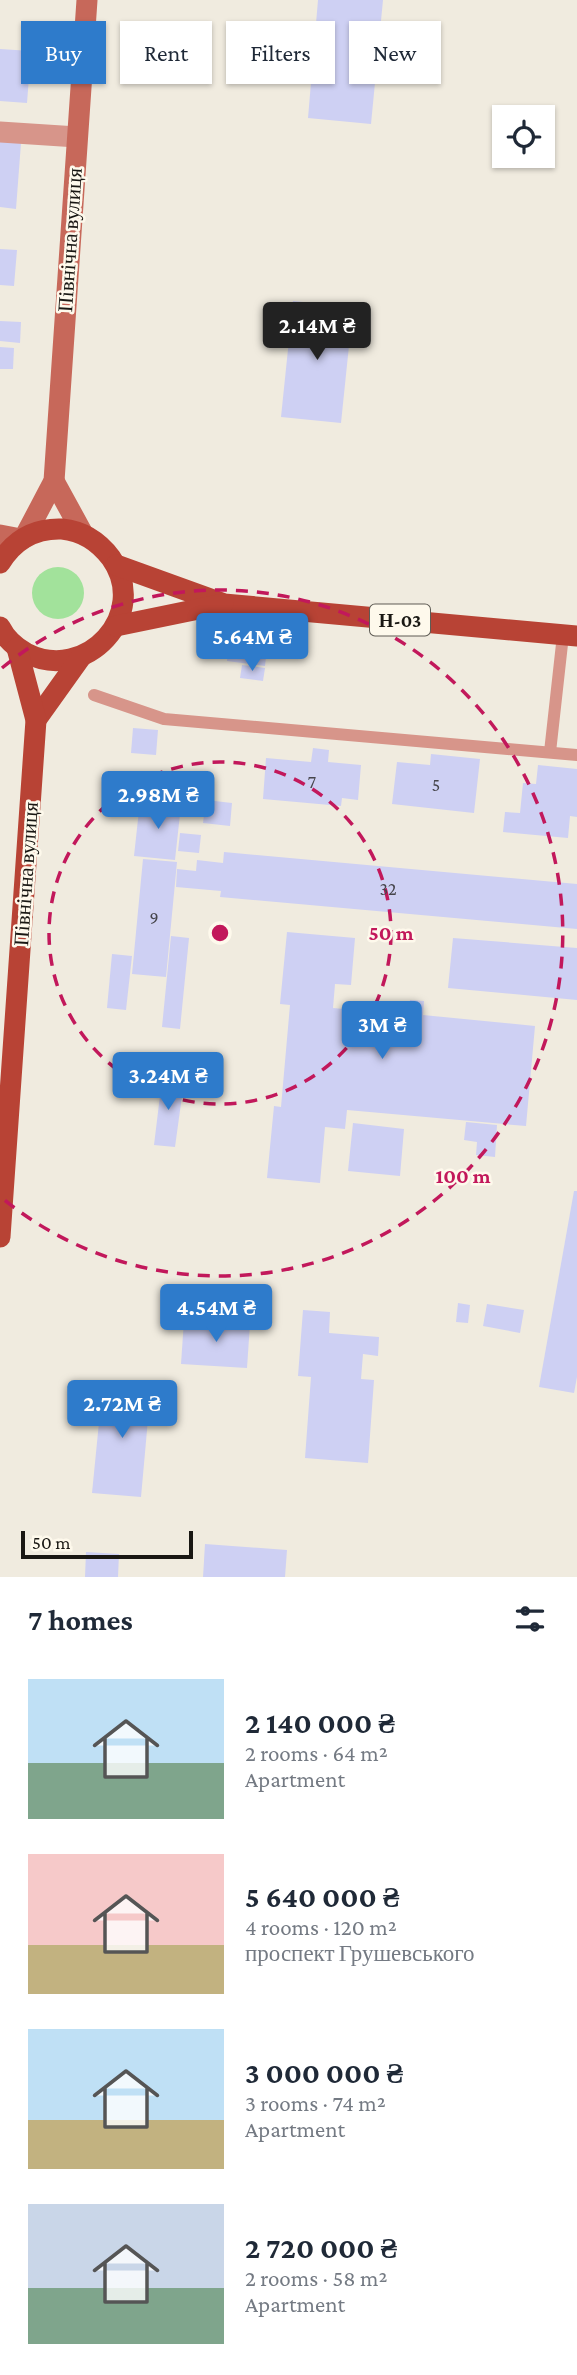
<!DOCTYPE html>
<html lang="en">
<head>
<meta charset="utf-8">
<style>
	body { margin:0; font-family:"Crimson Pro",serif; background:#f2f2f3; color:#1f2937; height:100vh; display:flex; flex-direction:column; font-size:26px; white-space:nowrap }
	* { box-sizing:border-box; margin:0 }
	p { font-size:23px; color:#747a83 }
	.icon { flex:none; width:38px; height:38px; fill:none; stroke:currentColor; stroke-width:2; stroke-linecap:round; stroke-linejoin:round }
	.map { position:relative; height:1577px; overflow:hidden }
	.details { display:flex; flex-direction:column; background:#fff; flex:1 }
	.details>* { flex:none }
	.guide { position:absolute; left:21px; top:21px; width:536px; height:63px; display:flex; gap:14px }
	.controls { position:absolute; left:492px; top:105px; display:grid; gap:14px }
	.controls a { display:grid; place-items:center; width:63px; height:63px; border-radius:0px; background:#fff; box-shadow:0 2px 5px #0004; font-size:35px }
	.scale { position:absolute; left:21px; bottom:18px; width:172px; box-sizing:border-box; padding-left:7px; border:4px solid #191713; border-top:0; font-size:19px; line-height:24px; white-space:nowrap; color:#191713; -webkit-text-stroke:5px #fef9ec; paint-order:stroke }
	.price { position:absolute; translate:-50% -60px; padding:0 16px; border-radius:7px; background:#2e7bcb; color:#fff; font-size:23px; line-height:46px; filter:drop-shadow(0 2px 4px #0008) }
	.price::after { content:''; position:absolute; left:50%; top:42px; width:21px; height:16px; margin-left:-10px; background:inherit; clip-path:polygon(0 0,100% 0,50% 100%) }
	.price.on { background:#222; color:#fff }
	ul { padding:0; list-style:none }
	li { display:flex; align-items:center; gap:21px; height:175px; padding:0 28px }
	li span { display:grid; place-items:center; flex:none; width:196px; height:140px; border-radius:0px; color:#555 }
	li>.icon { margin-inline-start:auto }
	span .icon { width:84px; height:84px; fill:#fffc; stroke-width:1 }
	li b { font-size:30px }
	h2 { display:flex; justify-content:space-between; align-items:center; height:84px; padding:0 28px; font-size:30px }
	.chip { padding:0 24px; border-radius:0px; background:#fff; box-shadow:0 2px 5px #0004; font-size:24px; line-height:63px }
	.chip.on { background:#2e7bcb; color:#fff }
	.map>svg:first-child { display:block }
	.green { fill:#a2e29b }
	.building { fill:#ced0f3 }
	.lines { fill:none; stroke-linecap:round; stroke-linejoin:round }
	.lane { stroke:#d7958a; stroke-width:12 }
	.street { stroke:#d7958a; stroke-width:21 }
	.secondary { stroke:#c7685a; stroke-width:21 }
	.primary { stroke:#b84335; stroke-width:21 }
	.ring { fill:none; stroke:#c2185b; stroke-width:3.5; stroke-dasharray:12 9 }
	.labels { text-anchor:middle; dominant-baseline:central; stroke-width:5; stroke-linejoin:round; paint-order:stroke }
	.number-label { font-size:18px; fill:#46454b }
	.shield { fill:#fef9ec; stroke:#5e5b54; stroke-width:2 }
	.shield-label { font-size:19px; font-weight:bold; fill:#191713 }
	.street-label { font-size:21px; fill:#191713; stroke:#fef9ec }
	.centre { fill:#c2185b; stroke:#fef9ec; stroke-width:3.5 }
	.ring-label { font-size:21px; text-anchor:middle; font-weight:bold; fill:#c2185b; stroke:#fef9ec; stroke-width:5; stroke-linejoin:round; paint-order:stroke }
</style>
</head>
<body>
<div class="map">
<svg width="577" height="1577" viewBox="0 0 577 1577">
	<rect width="100%" height="100%" fill="#f0ebdf"/>
	<circle class="green" cx="58" cy="593" r="26"/>
	<g class="building">
		<path d="M 318,0 L 383,0 L 371,124 L 308,118 Z"/>
		<path d="M 0,49 L 31,51 L 27,103 L 0,101 Z"/>
		<path d="M 0,141 L 21,143 L 16,209 L 0,207 Z"/>
		<path d="M 0,249 L 17,250 L 14,286 L 0,285 Z"/>
		<path d="M 293,301 L 353,307 L 341,423 L 281,417 Z"/>
		<path d="M 0,321 L 21,322 L 20,343 L 0,341 Z"/>
		<path d="M 0,347 L 14,348 L 13,369 L 0,369 Z"/>
		<path d="M 229,642 L 267,648 L 265,666 L 227,661 Z"/>
		<path d="M 242,665 L 265,668 L 263,681 L 240,678 Z"/>
		<path d="M 133,728 L 158,730 L 156,755 L 131,753 Z"/>
		<path d="M 313,748 L 329,750 L 328,762 L 361,765 L 358,800 L 342,798 L 341,806 L 263,799 L 266,758 L 311,762 Z"/>
		<path d="M 431,754 L 480,759 L 474,813 L 392,804 L 397,762 L 430,765 Z"/>
		<path d="M 538,765 L 577,769 L 577,817 L 570,816 L 568,838 L 503,832 L 505,812 L 520,813 L 523,783 L 536,784 Z"/>
		<path d="M 206,800 L 232,803 L 230,826 L 203,823 Z"/>
		<path d="M 140,801 L 181,805 L 175,860 L 134,856 Z"/>
		<path d="M 180,833 L 201,835 L 199,853 L 178,851 Z"/>
		<path d="M 224,852 L 577,884 L 577,929 L 220,897 L 221,891 L 176,887 L 177,869 L 196,871 L 197,860 L 223,863 Z"/>
		<path d="M 143,859 L 177,862 L 166,977 L 132,974 Z"/>
		<path d="M 287,932 L 355,938 L 351,985 L 335,984 L 333,1008 L 408,1015 L 410,1000 L 424,1001 L 423,1015 L 535,1026 L 526,1126 L 347,1110 L 345,1129 L 325,1127 L 320,1183 L 267,1178 L 274,1106 L 281,1107 L 290,1005 L 280,1004 Z"/>
		<path d="M 171,936 L 189,938 L 180,1029 L 162,1027 Z"/>
		<path d="M 453,938 L 577,948 L 577,1000 L 448,988 Z"/>
		<path d="M 112,954 L 132,956 L 126,1010 L 107,1008 Z"/>
		<path d="M 163,1071 L 177,1073 L 174,1095 L 182,1096 L 175,1147 L 154,1145 Z"/>
		<path d="M 466,1122 L 497,1125 L 495,1157 L 476,1155 L 477,1142 L 464,1140 Z"/>
		<path d="M 353,1123 L 404,1129 L 400,1176 L 348,1171 Z"/>
		<path d="M 574,1191 L 577,1191 L 577,1377 L 574,1393 L 539,1387 Z"/>
		<path d="M 458,1303 L 470,1305 L 468,1323 L 456,1322 Z"/>
		<path d="M 487,1304 L 524,1310 L 520,1333 L 483,1326 Z"/>
		<path d="M 303,1310 L 330,1312 L 329,1333 L 379,1337 L 378,1356 L 363,1354 L 361,1379 L 374,1380 L 368,1463 L 305,1458 L 311,1377 L 298,1376 Z"/>
		<path d="M 184,1320 L 250,1324 L 247,1368 L 181,1364 Z"/>
		<path d="M 103,1382 L 151,1386 L 141,1497 L 92,1493 Z"/>
		<path d="M 205,1544 L 287,1550 L 285,1577 L 203,1577 Z"/>
		<path d="M 86,1552 L 119,1554 L 118,1577 L 85,1577 Z"/>
	</g>
	<g class="lines">
		<g class="lane">
			<path d="M 94,695 L 164,719 L 577,755"/>
			<path d="M 550,752 L 563,635"/>
		</g>
		<path class="street" d="M 0,132 L 77,137"/>
		<g class="secondary">
			<path d="M 54,481 L 83,534"/>
			<path d="M 0,535 L 21,539"/>
			<path d="M 24,538 L 54,481 L 87,0"/>
		</g>
		<g class="primary">
			<path d="M 0,563 C 14,540 35,528 62,529 C 82,531 99,542 111,558 C 151,614 86,684 26,653 C 15,647 6,639 0,627"/>
			<path d="M 116,565 L 224,604 L 577,636"/>
			<path d="M 116,626 L 223,604"/>
			<path d="M 36,720 L 81,657"/>
			<path d="M 0,1237 L 36,720 L 17,648"/>
		</g>
	</g>
	<g class="ring">
		<circle cx="220" cy="933" r="171"/>
		<path d="M2 668A343 343 0 1 1 2 1198"/>
	</g>
	<g class="labels">
		<g class="number-label">
			<text x="312" y="782">7</text>
			<text x="436" y="785">5</text>
			<text x="388" y="889">32</text>
			<text x="154" y="918">9</text>
		</g>
		<rect class="shield" x="370" y="604.5" width="60" height="31" rx="5"/>
		<g class="shield-label">
			<text x="400" y="620">Н-03</text>
		</g>
		<g class="street-label">
			<text transform="translate(70 240) rotate(-86)">Північна вулиця</text>
			<text transform="translate(26 874) rotate(-86)">Північна вулиця</text>
		</g>
	</g>
	<circle cx="220" cy="933" r="10" class="centre"/>
	<g class="ring-label">
		<text x="391" y="940">50 m</text>
		<text x="463" y="1183">100 m</text>
	</g>
</svg>
<div class="controls">
<a><svg class="icon" aria-label="locate" viewBox="0 0 24 24"><circle cx="12" cy="12" r="6"/><path d="M12 2v4M12 18v4M2 12h4M18 12h4"/></svg></a>
</div>
<div class="scale">50 m</div>
<b class="price on" style="left:317px;top:362px">2.14M ₴</b>
<b class="price" style="left:252px;top:673px">5.64M ₴</b>
<b class="price" style="left:158px;top:831px">2.98M ₴</b>
<b class="price" style="left:382px;top:1061px">3M ₴</b>
<b class="price" style="left:168px;top:1112px">3.24M ₴</b>
<b class="price" style="left:216px;top:1344px">4.54M ₴</b>
<b class="price" style="left:122px;top:1440px">2.72M ₴</b>
<div class="guide">
<a class="chip on">Buy</a>
<a class="chip">Rent</a>
<a class="chip">Filters</a>
<a class="chip">New</a>
</div>
</div>
<section class="details">
<h2>7 homes<svg class="icon" aria-label="filters" viewBox="0 0 24 24"><path d="M4 7h16M4 17h16"/><circle cx="9" cy="7" r="2"/><circle cx="15" cy="17" r="2"/></svg></h2>
<ul>
<li><span style="background:linear-gradient(#bfe0f5 60%,#7fa58c 0)"><svg class="icon" aria-label="home" viewBox="0 0 24 24"><path d="M3 11l9-7 9 7M6 9v11h12V9"/></svg></span><div><b>2 140 000 ₴</b><p>2 rooms · 64 m²</p><p>Apartment</p></div></li>
<li><span style="background:linear-gradient(#f6c9c9 65%,#c2b280 0)"><svg class="icon" aria-label="home" viewBox="0 0 24 24"><path d="M3 11l9-7 9 7M6 9v11h12V9"/></svg></span><div><b>5 640 000 ₴</b><p>4 rooms · 120 m²</p><p>проспект Грушевського</p></div></li>
<li><span style="background:linear-gradient(#bfe0f5 65%,#c2b280 0)"><svg class="icon" aria-label="home" viewBox="0 0 24 24"><path d="M3 11l9-7 9 7M6 9v11h12V9"/></svg></span><div><b>3 000 000 ₴</b><p>3 rooms · 74 m²</p><p>Apartment</p></div></li>
<li><span style="background:linear-gradient(#c9d6e8 60%,#7fa58c 0)"><svg class="icon" aria-label="home" viewBox="0 0 24 24"><path d="M3 11l9-7 9 7M6 9v11h12V9"/></svg></span><div><b>2 720 000 ₴</b><p>2 rooms · 58 m²</p><p>Apartment</p></div></li>
</ul>
</section>
</body>
</html>
